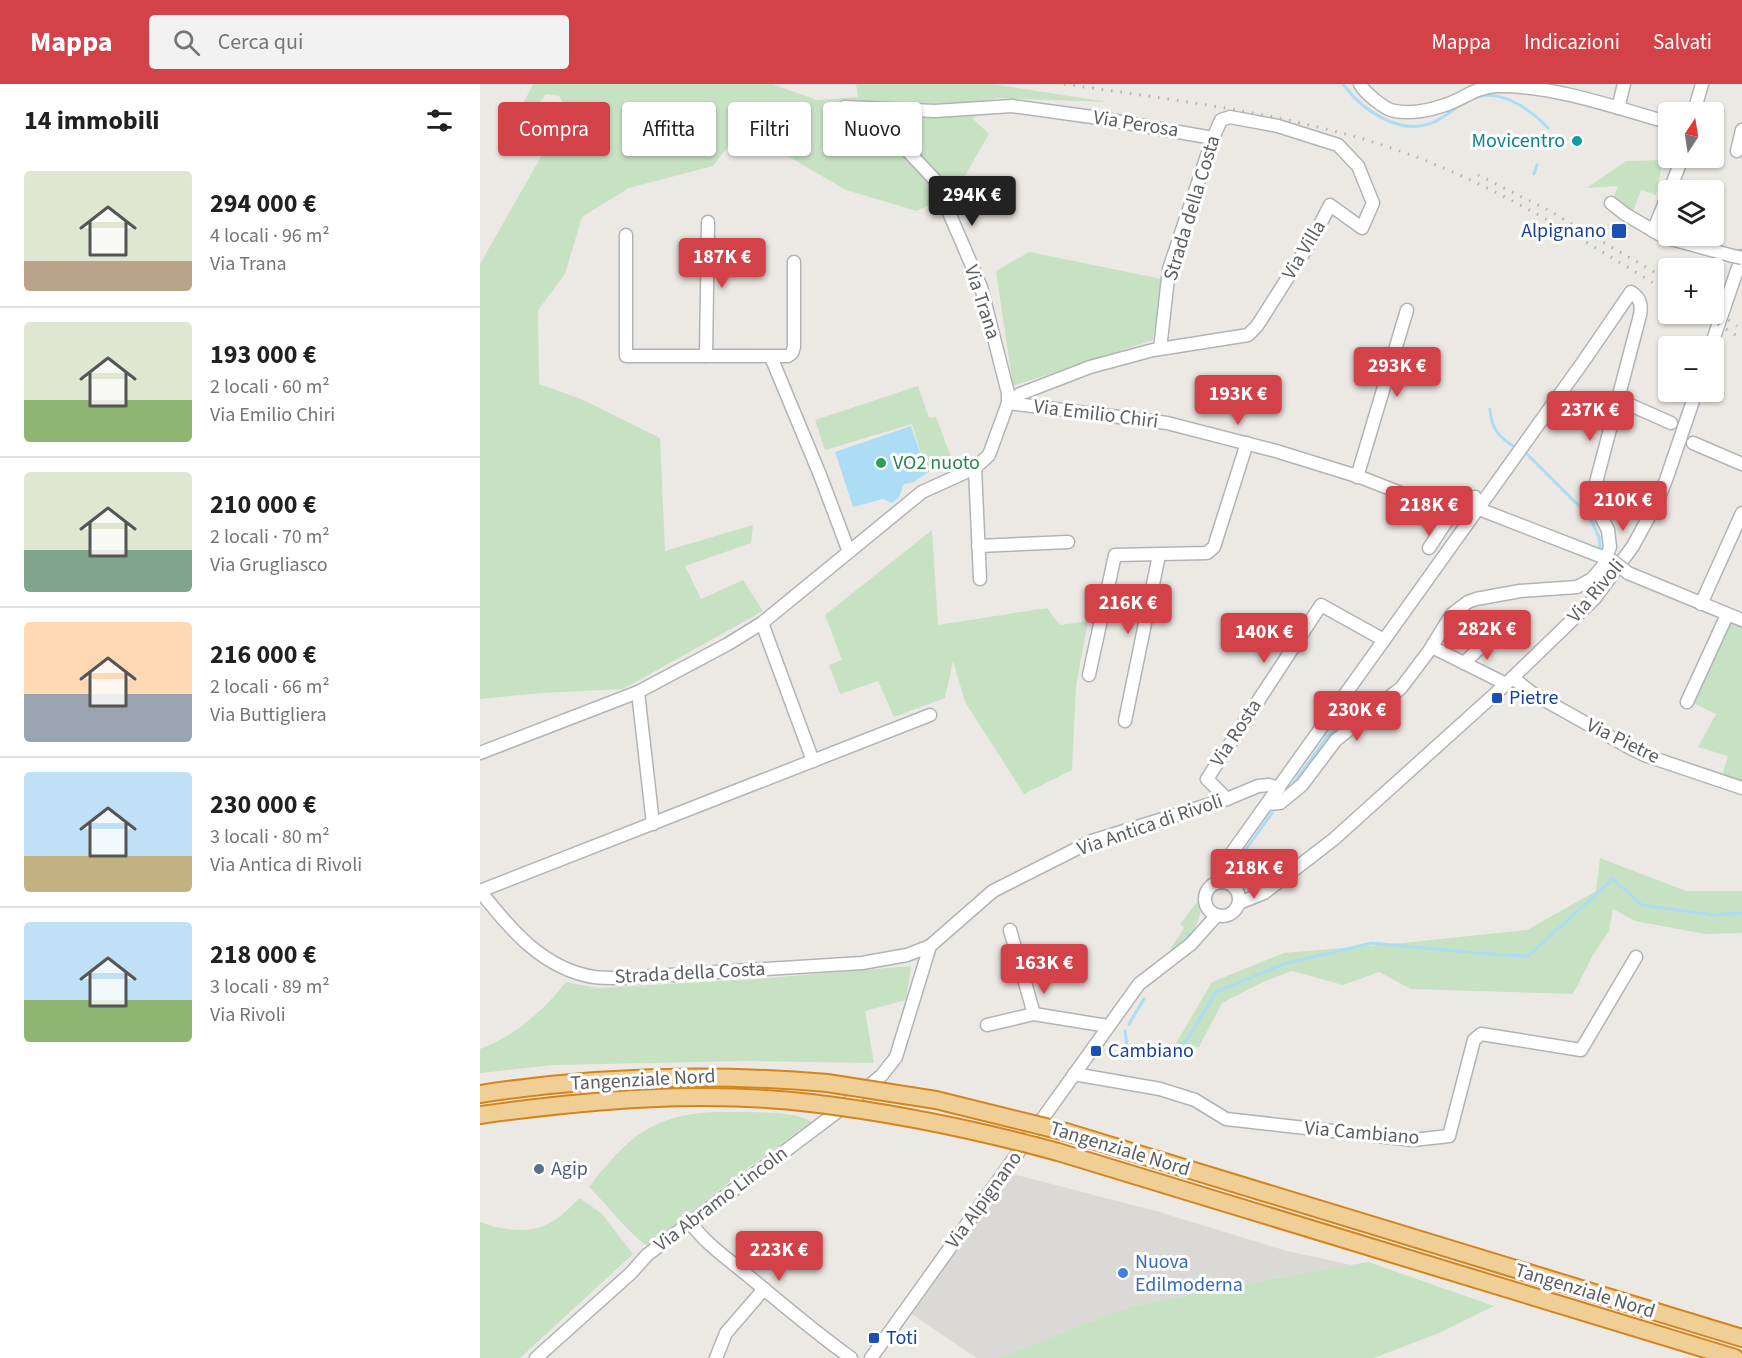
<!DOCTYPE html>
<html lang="it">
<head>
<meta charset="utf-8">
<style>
	body { margin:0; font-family:"Source Sans 3",sans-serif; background:#f2f2f2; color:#202124; height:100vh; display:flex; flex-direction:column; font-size:22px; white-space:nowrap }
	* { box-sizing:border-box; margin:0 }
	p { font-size:20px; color:#757577 }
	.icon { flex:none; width:33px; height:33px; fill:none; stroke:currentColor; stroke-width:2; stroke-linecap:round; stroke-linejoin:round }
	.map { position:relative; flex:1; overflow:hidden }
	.drawer { display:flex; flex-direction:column; background:#fff; width:480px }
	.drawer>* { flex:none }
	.banner { position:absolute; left:18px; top:18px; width:570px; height:54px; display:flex; gap:12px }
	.needle { width:39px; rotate:12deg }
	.buttons { position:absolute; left:1178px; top:18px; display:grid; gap:12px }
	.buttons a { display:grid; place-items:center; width:66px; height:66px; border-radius:6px; background:#fff; box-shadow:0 2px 4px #0004; font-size:30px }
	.price { position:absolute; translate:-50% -51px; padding:0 14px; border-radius:6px; background:#d44249; color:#fff; font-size:20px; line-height:39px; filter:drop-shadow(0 2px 3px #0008) }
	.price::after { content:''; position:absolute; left:50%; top:36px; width:18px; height:14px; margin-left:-9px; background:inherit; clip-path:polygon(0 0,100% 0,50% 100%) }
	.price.on { background:#222; color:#fff }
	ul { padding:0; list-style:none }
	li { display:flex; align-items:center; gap:18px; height:150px; padding:0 24px }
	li+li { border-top:2px solid #e0e0e0 }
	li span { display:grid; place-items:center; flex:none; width:168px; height:120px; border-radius:6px; color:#555 }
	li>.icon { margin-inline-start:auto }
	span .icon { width:72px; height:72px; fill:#fffc; stroke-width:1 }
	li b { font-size:26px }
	h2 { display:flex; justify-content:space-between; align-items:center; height:72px; padding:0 24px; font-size:26px }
	.chip { padding:0 21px; border-radius:6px; background:#fff; box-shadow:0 2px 4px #0004; font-size:21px; line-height:54px }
	.chip.on { background:#d44249; color:#fff }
	header { display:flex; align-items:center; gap:36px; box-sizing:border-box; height:84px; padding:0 30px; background:#d44249; color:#fff }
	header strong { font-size:28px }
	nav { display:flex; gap:33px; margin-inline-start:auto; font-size:21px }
	.search { width:420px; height:54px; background:#f2f2f2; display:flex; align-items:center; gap:15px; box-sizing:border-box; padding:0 21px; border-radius:6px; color:#757577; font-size:22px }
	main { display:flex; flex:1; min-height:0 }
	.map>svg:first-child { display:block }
	.industrial { fill:#dbd9d6 }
	.green { fill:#c7e1c3 }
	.water { fill:#acddf4 }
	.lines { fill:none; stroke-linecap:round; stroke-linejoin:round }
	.stream { stroke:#acddf4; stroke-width:3 }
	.minor-casing { stroke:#b1b4b7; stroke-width:15 }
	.highway-casing { stroke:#d5841b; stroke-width:20 }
	.minor { stroke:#fff; stroke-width:12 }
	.highway { stroke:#f0cf97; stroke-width:16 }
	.rail { stroke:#b1b2b2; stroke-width:3; stroke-dasharray:1.5 8; stroke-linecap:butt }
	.minor-bridge-casing { stroke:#b1b4b7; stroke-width:15; stroke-linecap:butt }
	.highway-bridge-casing { stroke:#d5841b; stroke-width:20; stroke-linecap:butt }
	.minor-bridge { stroke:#fff; stroke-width:12 }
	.highway-bridge { stroke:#f0cf97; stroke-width:16 }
	.culture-dot { fill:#0f9aa8; stroke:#fff; stroke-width:2 }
	.transit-dot { fill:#1a4fb4; stroke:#fff; stroke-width:2 }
	.leisure-dot { fill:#2e9e5b; stroke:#fff; stroke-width:2 }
	.service-dot { fill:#5c6f8a; stroke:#fff; stroke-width:2 }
	.shop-dot { fill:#3f7fe0; stroke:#fff; stroke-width:2 }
	.labels { text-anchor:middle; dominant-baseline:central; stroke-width:6; stroke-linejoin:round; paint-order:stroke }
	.street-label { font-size:20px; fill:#5c5f62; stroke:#fff }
	.culture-label { font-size:20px; fill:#0d838f; stroke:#fff; text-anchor:end }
	.transit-label { font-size:20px; fill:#164399; stroke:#fff; text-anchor:start }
	.leisure-label { font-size:20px; fill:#27864d; stroke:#fff; text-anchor:start }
	.service-label { font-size:20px; fill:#4e5e75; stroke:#fff; text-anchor:start }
	.shop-label { font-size:20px; fill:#366cbe; stroke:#fff; text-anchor:start }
</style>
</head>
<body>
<header>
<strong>Mappa</strong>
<div class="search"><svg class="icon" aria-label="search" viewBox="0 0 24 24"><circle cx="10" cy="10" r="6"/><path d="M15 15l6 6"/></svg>Cerca qui</div>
<nav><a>Mappa</a><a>Indicazioni</a><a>Salvati</a></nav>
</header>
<main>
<section class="drawer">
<h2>14 immobili<svg class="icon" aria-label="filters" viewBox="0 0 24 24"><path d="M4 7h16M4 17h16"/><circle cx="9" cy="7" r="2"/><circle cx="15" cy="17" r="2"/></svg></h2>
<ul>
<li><span style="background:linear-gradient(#dfe7d0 75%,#b9a48a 0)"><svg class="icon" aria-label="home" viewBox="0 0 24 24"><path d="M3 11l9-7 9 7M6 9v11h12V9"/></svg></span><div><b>294 000 €</b><p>4 locali · 96 m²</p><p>Via Trana</p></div></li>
<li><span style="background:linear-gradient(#dfe7d0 65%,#8fb573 0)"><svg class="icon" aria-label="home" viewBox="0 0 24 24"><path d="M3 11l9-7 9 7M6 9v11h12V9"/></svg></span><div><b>193 000 €</b><p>2 locali · 60 m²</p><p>Via Emilio Chiri</p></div></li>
<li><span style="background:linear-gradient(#dfe7d0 65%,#7fa58c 0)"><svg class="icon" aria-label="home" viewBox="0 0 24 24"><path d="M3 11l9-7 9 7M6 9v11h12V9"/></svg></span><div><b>210 000 €</b><p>2 locali · 70 m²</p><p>Via Grugliasco</p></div></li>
<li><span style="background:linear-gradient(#ffd9b3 60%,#9aa5b1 0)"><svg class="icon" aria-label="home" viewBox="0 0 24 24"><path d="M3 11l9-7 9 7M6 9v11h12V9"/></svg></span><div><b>216 000 €</b><p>2 locali · 66 m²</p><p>Via Buttigliera</p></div></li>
<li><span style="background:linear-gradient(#bfe0f5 70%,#c2b280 0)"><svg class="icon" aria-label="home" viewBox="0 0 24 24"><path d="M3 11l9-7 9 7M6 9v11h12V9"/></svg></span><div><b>230 000 €</b><p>3 locali · 80 m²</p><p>Via Antica di Rivoli</p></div></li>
<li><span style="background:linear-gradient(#bfe0f5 65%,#8fb573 0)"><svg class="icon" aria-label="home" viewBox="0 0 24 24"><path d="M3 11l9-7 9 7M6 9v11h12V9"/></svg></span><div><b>218 000 €</b><p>3 locali · 89 m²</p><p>Via Rivoli</p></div></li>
</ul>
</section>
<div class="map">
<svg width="1262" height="1274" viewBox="0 0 1262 1274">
	<rect width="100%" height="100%" fill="#ece9e4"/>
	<path class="industrial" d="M 537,1091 L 676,1127 L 807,1167 L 872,1181 L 779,1197 L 648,1223 L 518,1274 L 496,1274 L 432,1230 L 529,1093 Z"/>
	<g class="green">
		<path d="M 53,0 L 292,0 L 337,16 L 378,13 L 376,0 L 512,0 L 628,18 L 515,14 L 493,35 L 509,50 L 475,109 L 437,127 L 366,106 L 292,63 L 254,55 L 233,82 L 149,104 L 102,133 L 85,190 L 58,226 L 59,300 L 101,315 L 180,354 L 185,467 L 273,441 L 271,459 L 205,482 L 221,515 L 263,496 L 283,527 L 143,605 L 62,609 L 0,615 L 0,180 L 87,27 L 79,12 L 66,10 L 52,29 L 44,27 L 44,18 Z"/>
		<path d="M 1183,76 L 1176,111 L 1161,106 L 1153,127 L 1133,115 L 1138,102 L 1107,104 L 1146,77 Z"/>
		<path d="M 549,168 L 682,195 L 673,256 L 533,302 L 516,187 Z"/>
		<path d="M 438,302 L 449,334 L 456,333 L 473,378 L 447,389 L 432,340 L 345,366 L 335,336 Z"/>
		<path d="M 452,446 L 458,541 L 567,524 L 580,541 L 608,537 L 596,602 L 592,686 L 544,710 L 485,618 L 473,577 L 465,614 L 414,633 L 398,597 L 360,610 L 349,581 L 362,576 L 345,531 Z"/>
		<path d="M 1252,532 L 1262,536 L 1262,698 L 1242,692 L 1248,672 L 1218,663 L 1236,630 L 1211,618 Z"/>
		<path d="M 1120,774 L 1206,807 L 1262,807 L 1262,849 L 1225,850 L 1155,837 L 1133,825 L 1129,847 L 1113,871 L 1093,910 L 931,905 L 899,888 L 863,901 L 812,887 L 783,898 L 742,919 L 719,963 L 695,961 L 732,898 L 804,869 L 923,859 L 1047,846 L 1116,807 Z"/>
		<path d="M 721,813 C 723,837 712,856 690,866 L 704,844 L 700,840 Z"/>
		<path d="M 431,882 L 426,916 L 385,927 L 394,979 L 268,977 L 73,981 L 0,989 L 0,965 C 35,952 63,927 86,898 L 118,904 L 276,895 Z"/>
		<path d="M 235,1028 C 255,1028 318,1026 331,1038 L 254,1094 L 169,1163 C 146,1148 129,1122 109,1103 C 147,1054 171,1031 235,1028 Z"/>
		<path d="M 100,1114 L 122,1130 L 153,1170 L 40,1274 L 0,1274 L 0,1138 C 23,1147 53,1151 75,1136 C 84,1130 92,1121 100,1114 Z"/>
		<path d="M 888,1178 L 1014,1222 L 959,1249 L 894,1274 L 518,1274 L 648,1223 L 779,1197 Z"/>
	</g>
	<path class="water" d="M 431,342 L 447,389 L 434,398 L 424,400 L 419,413 L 412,419 L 403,415 L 373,423 L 355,368 Z"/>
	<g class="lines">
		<g class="stream">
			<path d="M 863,0 C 882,26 920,53 954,38 C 964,34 972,26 982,20"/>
			<path d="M 996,13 C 1022,5 1051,26 1068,44"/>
			<path d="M 1054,90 L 1057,81"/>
			<path d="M 1010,325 C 1011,344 1019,354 1035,363"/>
			<path d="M 1045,368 L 1109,432 L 1119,453 L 1120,464"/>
			<path d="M 811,703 L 848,652 L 912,603"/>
			<path d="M 754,782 L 792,729"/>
			<path d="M 702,860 L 709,850"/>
			<path d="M 649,940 L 664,915"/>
			<path d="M 645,947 L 647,962 L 670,974 L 680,974 L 689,971 L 708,955 L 736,908 L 804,880 L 892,859 L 996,869 L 1048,872 L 1133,795 L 1162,821 L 1233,831 L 1262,829"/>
		</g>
		<defs>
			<g id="minor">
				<path d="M 880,0 C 885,9 905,26 915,27 C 931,30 951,26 965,21 C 984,15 995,3 1017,2 C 1071,1 1131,22 1183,37 L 1188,45"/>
				<path d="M 365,23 L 455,27 L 532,22 L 612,33 L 733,54"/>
				<path d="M 365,23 L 423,62 L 455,96 L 501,203 L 528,309 L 528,319"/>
				<path d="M 1138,24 L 1144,0"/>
				<path d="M 1214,28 L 1222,0"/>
				<path d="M 1257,67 L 1262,46"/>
				<path d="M 1190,106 L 1202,74"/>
				<path d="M 1131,119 L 1145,130 L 1184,153 L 1253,172"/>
				<path d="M 1173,147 L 1188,111"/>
				<path d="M 146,151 L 146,272 L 308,272 L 312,269 L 314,263 L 314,178"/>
				<path d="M 1231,262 L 1262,172"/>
				<path d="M 226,272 L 228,138"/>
				<path d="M 291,273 L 340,391 L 369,468"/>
				<path d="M 1137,315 L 1191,339"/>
				<path d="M 528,319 L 687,339 L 796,367 L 880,393 L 972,429"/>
				<path d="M 1213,359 L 1262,380"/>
				<path d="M 495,384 L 500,495"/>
				<path d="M 877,393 L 927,226"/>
				<path d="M 498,462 L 588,458"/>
				<path d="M 949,464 L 972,429 L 995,413 L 1004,427 L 1133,477"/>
				<path d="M 1148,489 L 1262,536"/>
				<path d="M 1221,520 L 1262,429"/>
				<path d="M 282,539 L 333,677"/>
				<path d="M 952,563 L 1026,600"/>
				<path d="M 984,579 L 1010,554"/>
				<path d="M 609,591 L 635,471 L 727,469 L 734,463 L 767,359"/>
				<path d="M 1033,594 L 1052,609 L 1152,665 L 1167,672 L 1262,704"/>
				<path d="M 158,608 L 173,740"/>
				<path d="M 1207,618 L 1247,531"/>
				<path d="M 645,637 L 679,471"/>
				<path d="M 0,669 L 158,608 L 248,560 L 282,539 L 442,408 L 495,384 L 509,371 L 528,319 L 540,310 L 610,283 L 673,266 L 680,265 L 768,251 L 777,242 L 833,154 L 850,121 L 882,144 L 893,119 L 878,82 L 858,61 L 798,42 L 750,33 L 741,36 L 733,54 L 689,185 L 680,265"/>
				<path d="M 747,715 L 727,695 L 841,521 L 904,556"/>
				<circle cx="742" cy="815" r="17"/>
				<path d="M 744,798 L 748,774 L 1103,278 L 1151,208 C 1160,214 1162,220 1160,231 L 1113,410 L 1114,419 L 1128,446 L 1130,463 L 1123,482 L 1112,495 L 1097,503 L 1040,507 L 996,515 L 988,518 L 972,530 L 949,567 L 921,604 L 856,656 L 822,701 L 800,719 L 788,720"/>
				<path d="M 0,807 C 30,845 63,885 114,893 C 123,894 133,894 142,894 L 382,879 L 427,871 L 450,862"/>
				<path d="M 0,807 L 450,631"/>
				<path d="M 759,819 L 784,809 L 854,755 L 1026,600 L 1115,514 L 1153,462 L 1177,418 L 1186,396 L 1216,308"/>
				<path d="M 530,846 L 554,930 L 628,942"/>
				<path d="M 507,941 L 554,930"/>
				<path d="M 594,990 L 680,1005 L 715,1016 L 746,1035 L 933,1056 L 969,1052 L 994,956 L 1001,950 L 1101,966 L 1156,873"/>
				<path d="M 210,1138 C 226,1161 251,1177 272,1195 C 304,1222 336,1249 371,1274"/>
				<path d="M 56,1274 L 151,1189 L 167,1171 L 361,1025 L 402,991 L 416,973 L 450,862 L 513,807 L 612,757 L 747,715 L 778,702 L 789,701 L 799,704"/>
				<path d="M 236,1274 L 246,1249 L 284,1205"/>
				<path d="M 391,1274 L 659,900 L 711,860 L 737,831"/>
			</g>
			<g id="highway">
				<path d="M 0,1010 C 116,992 230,989 347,999"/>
				<path d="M 0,1031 C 109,1016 222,1006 331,1019"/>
				<path d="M 586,1048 L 1262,1254"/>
				<path d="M 578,1068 L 1255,1274"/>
			</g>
		</defs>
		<use href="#minor" class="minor-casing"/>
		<use href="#highway" class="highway-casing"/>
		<use href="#minor" class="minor"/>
		<use href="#highway" class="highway"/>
		<g class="rail">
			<path d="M 584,0 C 706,18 829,31 944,76 C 1030,110 1110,160 1188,208"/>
			<path d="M 998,91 L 1068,126 L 1188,196"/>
			<path d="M 1233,225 L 1257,242"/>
			<path d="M 1222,230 L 1262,255"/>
		</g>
		<defs>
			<g id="minor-bridge">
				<path d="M 1253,172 L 1262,174"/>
				<path d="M 1133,477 L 1148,489"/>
			</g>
			<g id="highway-bridge">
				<path d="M 347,999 L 456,1016 L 586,1048"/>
				<path d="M 331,1019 C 415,1029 497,1046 578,1068"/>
			</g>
		</defs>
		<use href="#minor-bridge" class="minor-bridge-casing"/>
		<use href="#highway-bridge" class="highway-bridge-casing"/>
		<use href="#minor-bridge" class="minor-bridge"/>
		<use href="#highway-bridge" class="highway-bridge"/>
	</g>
	<circle class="culture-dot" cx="1097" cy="57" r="6"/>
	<g class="transit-dot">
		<rect x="1131" y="139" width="16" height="16" rx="3"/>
		<rect x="1011" y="608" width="12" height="12" rx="3"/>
		<rect x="610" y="961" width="12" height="12" rx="3"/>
		<rect x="388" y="1248" width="12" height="12" rx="3"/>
	</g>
	<circle class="leisure-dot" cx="401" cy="379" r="6"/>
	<circle class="service-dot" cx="59" cy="1085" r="6"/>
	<circle class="shop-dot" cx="643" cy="1189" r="6"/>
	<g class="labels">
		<g class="street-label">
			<text transform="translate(656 40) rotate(9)">Via Perosa</text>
			<text transform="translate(712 124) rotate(-73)">Strada della Costa</text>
			<text transform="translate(824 166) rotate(-59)">Via Villa</text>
			<text transform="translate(502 218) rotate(72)">Via Trana</text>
			<text transform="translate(616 330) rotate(7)">Via Emilio Chiri</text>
			<text transform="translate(1116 507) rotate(-50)">Via Rivoli</text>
			<text transform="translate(756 649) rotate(-57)">Via Rosta</text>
			<text transform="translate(1143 657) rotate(26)">Via Pietre</text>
			<text transform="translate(670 741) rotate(-19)">Via Antica di Rivoli</text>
			<text transform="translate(210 889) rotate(-3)">Strada della Costa</text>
			<text transform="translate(163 996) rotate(-3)">Tangenziale Nord</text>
			<text transform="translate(882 1049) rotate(5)">Via Cambiano</text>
			<text transform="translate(640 1065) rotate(17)">Tangenziale Nord</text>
			<text transform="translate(241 1115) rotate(-37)">Via Abramo Lincoln</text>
			<text transform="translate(504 1116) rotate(-54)">Via Alpignano</text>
			<text transform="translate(1105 1207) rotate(17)">Tangenziale Nord</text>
		</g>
		<g class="culture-label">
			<text x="1085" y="57">Movicentro</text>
		</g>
		<g class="transit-label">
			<text x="1126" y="147" text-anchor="end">Alpignano</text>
			<text x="1029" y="614">Pietre</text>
			<text x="628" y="967">Cambiano</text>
			<text x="406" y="1254">Toti</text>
		</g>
		<g class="leisure-label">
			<text x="413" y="379">VO2 nuoto</text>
		</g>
		<g class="service-label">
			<text x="71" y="1085">Agip</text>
		</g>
		<g class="shop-label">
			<text x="655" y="1178">Nuova<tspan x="655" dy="23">Edilmoderna</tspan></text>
		</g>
	</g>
</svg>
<div class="buttons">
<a><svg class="needle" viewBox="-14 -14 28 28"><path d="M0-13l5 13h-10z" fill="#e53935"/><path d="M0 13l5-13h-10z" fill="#757577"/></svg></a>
<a><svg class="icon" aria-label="layers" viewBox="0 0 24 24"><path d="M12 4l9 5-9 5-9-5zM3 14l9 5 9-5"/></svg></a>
<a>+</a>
<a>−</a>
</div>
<b class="price on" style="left:492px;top:143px">294K €</b>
<b class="price" style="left:242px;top:205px">187K €</b>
<b class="price" style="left:917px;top:314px">293K €</b>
<b class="price" style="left:758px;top:342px">193K €</b>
<b class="price" style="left:1110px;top:358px">237K €</b>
<b class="price" style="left:1143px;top:448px">210K €</b>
<b class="price" style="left:949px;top:453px">218K €</b>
<b class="price" style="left:648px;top:551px">216K €</b>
<b class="price" style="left:1007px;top:577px">282K €</b>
<b class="price" style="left:784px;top:580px">140K €</b>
<b class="price" style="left:877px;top:658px">230K €</b>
<b class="price" style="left:774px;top:816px">218K €</b>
<b class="price" style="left:564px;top:911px">163K €</b>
<b class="price" style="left:299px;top:1198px">223K €</b>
<div class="banner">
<a class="chip on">Compra</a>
<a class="chip">Affitta</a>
<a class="chip">Filtri</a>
<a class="chip">Nuovo</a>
</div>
</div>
</main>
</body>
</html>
